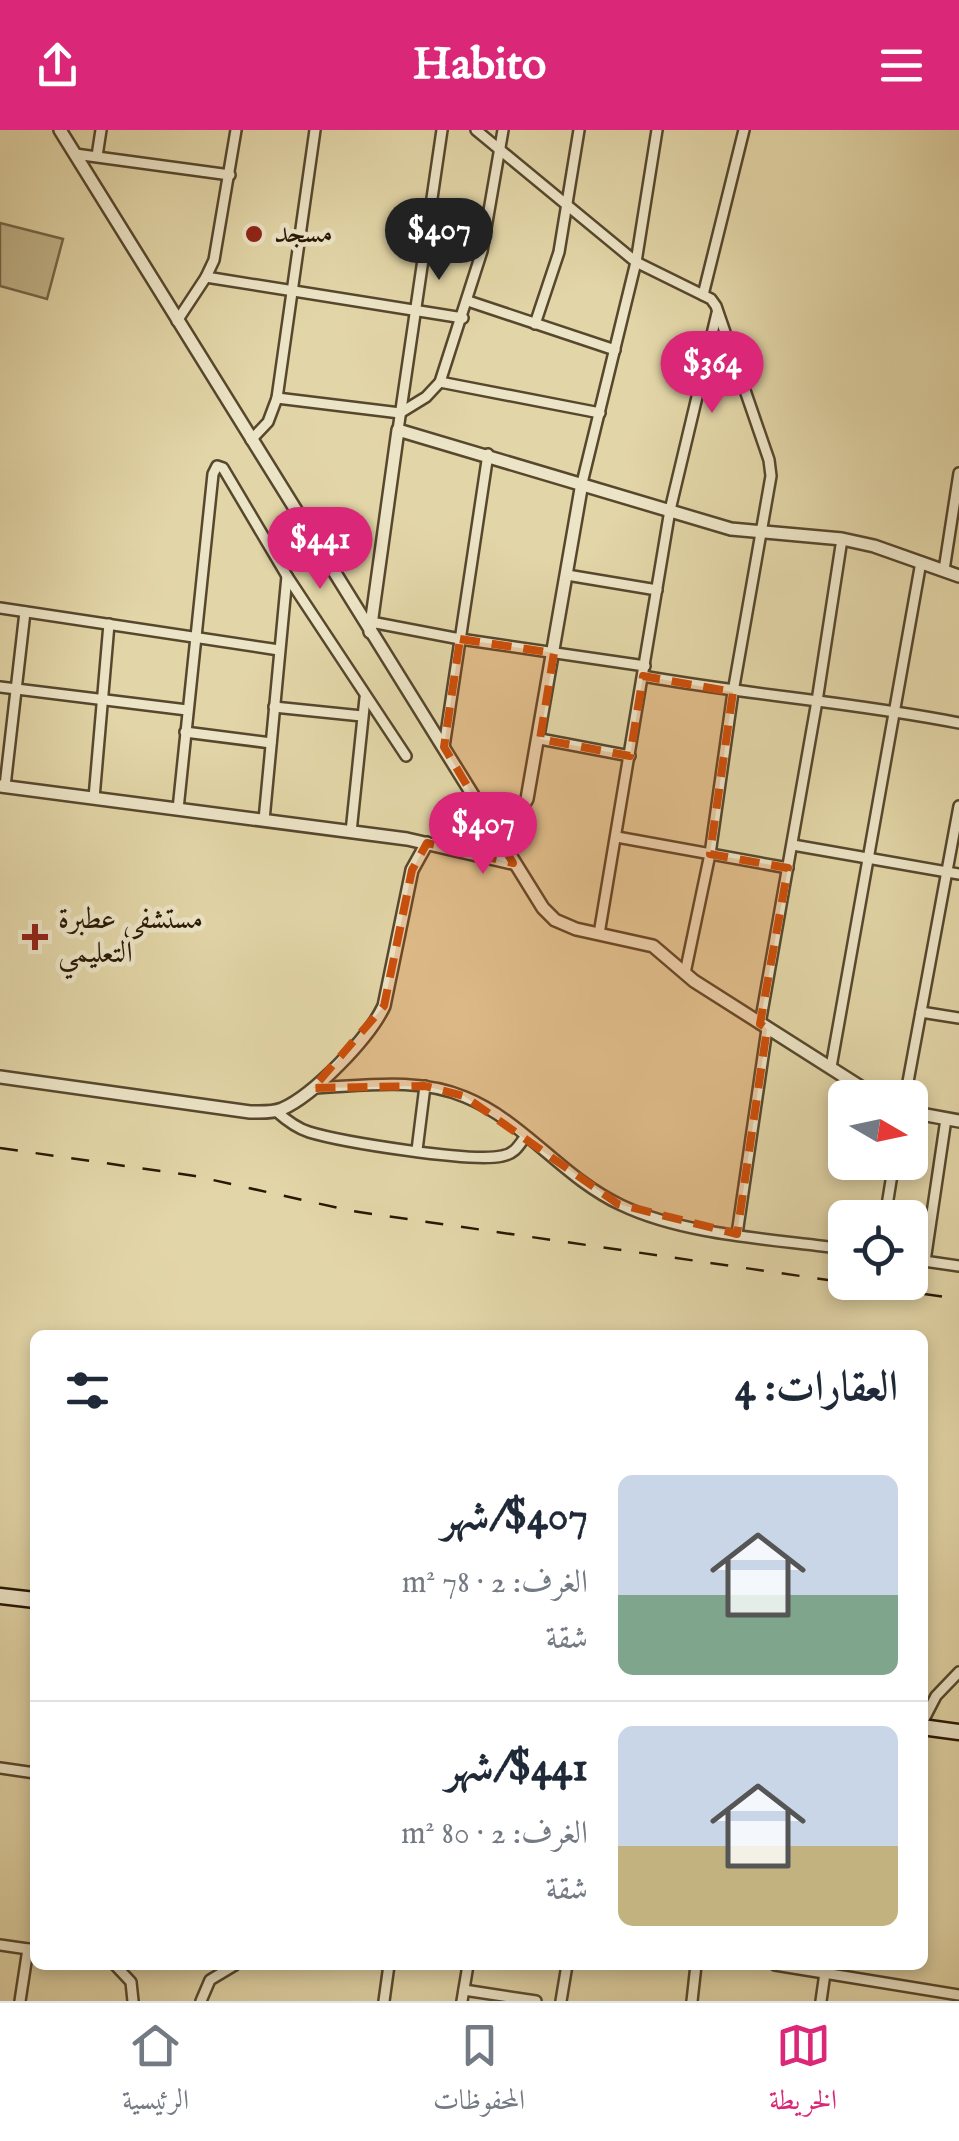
<!DOCTYPE html>
<html lang="ar">
<head>
<meta charset="utf-8">
<style>
	body { margin:0; font-family:"IM FELL English",Amiri,serif; background:#f2f2f3; color:#1f2937; direction:rtl; height:100vh; display:flex; flex-direction:column; font-size:38px; white-space:nowrap }
	* { box-sizing:border-box; margin:0 }
	p { font-size:32px; color:#747a83 }
	.icon { flex:none; width:55px; height:55px; fill:none; stroke:currentColor; stroke-width:2; stroke-linecap:round; stroke-linejoin:round }
	.map { position:relative; flex:1; overflow:hidden; direction:ltr }
	.drawer { position:absolute; left:30px; top:1200px; width:898px; height:640px; display:flex; flex-direction:column; background:#fff; border-radius:15px; box-shadow:0 5px 15px #0003; direction:rtl }
	.drawer>* { flex:none }
	.needle { width:65px; rotate:99deg }
	.buttons { position:absolute; left:828px; top:950px; display:grid; gap:20px }
	.buttons a { display:grid; place-items:center; width:100px; height:100px; border-radius:15px; background:#fff; box-shadow:0 5px 15px #0003; font-size:50px }
	.price { position:absolute; translate:-50% -85px; padding:0 22px; border-radius:35px; background:#db2777; color:#fff; font-size:32px; line-height:65px; filter:drop-shadow(0 2px 5px #0008) }
	.price::after { content:''; position:absolute; left:50%; top:60px; width:30px; height:22px; margin-left:-15px; background:inherit; clip-path:polygon(0 0,100% 0,50% 100%) }
	.price.active { background:#222; color:#fff }
	ul { padding:0; list-style:none }
	li { display:flex; align-items:center; gap:30px; height:250px; padding:0 30px }
	li+li { border-top:2px solid #e0e1e3 }
	li span { display:grid; place-items:center; flex:none; width:280px; height:200px; border-radius:15px; color:#555 }
	li>.icon { margin-inline-start:auto }
	span .icon { width:120px; height:120px; fill:#fffc; stroke-width:1 }
	li b { font-size:42px }
	h2 { display:flex; justify-content:space-between; align-items:center; height:120px; padding:0 30px; font-size:42px }
	header { display:flex; justify-content:space-between; align-items:center; height:130px; padding:0 30px; background:#db2777; color:#fff; font-size:45px; font-weight:700 }
	.tabs { display:flex; justify-content:space-around; align-items:center; height:140px; border-top:2px solid #e0e1e3; background:#fff; font-size:28px; color:#747a83 }
	.tabs a { display:grid; justify-items:center; gap:5px }
	.tabs .active { color:#db2777 }
	.map>svg:first-child { display:block }
	.green { fill:#c2b58b; stroke:#756648; stroke-width:2.5 }
	.lines { fill:none; stroke-linecap:round; stroke-linejoin:round }
	.minor-casing { stroke:#56472d; stroke-width:14 }
	.tertiary-casing { stroke:#56472d; stroke-width:16 }
	.secondary-casing { stroke:#281804; stroke-width:19 }
	.minor { stroke:#ece4c6; stroke-width:9 }
	.tertiary { stroke:#ece4c6; stroke-width:11 }
	.secondary { stroke:#ece4c6; stroke-width:14 }
	.rail { stroke:#281804; stroke-width:2.5; stroke-dasharray:18 18; stroke-linecap:butt }
	.marked { fill:#cb4f0b; fill-opacity:0.2; stroke:#cb4f0b; stroke-width:8; stroke-dasharray:20 12; stroke-linejoin:round }
	.poi-dot { fill:#8f2418; stroke:#ece4c6; stroke-width:4 }
	.labels { text-anchor:middle; dominant-baseline:central; stroke-width:9; stroke-linejoin:round; paint-order:stroke }
	.poi-label { font-size:30px; fill:#281804; stroke:#ece4c6; text-anchor:start }
</style>
</head>
<body>
<header><svg class="icon" aria-label="menu" viewBox="0 0 24 24"><path d="M4 6h16M4 12h16M4 18h16"/></svg>Habito<svg class="icon" aria-label="share" viewBox="0 0 24 24"><path d="M12 15V3M7 8l5-5 5 5M5 13v7h14v-7"/></svg></header>
<div class="map">
<svg width="959" height="1871" viewBox="0 0 959 1871">
	<rect width="100%" height="100%" fill="#e2d5a7"/>
	<filter id="stains"><feTurbulence type="fractalNoise" baseFrequency=".002" numOctaves="4"/><feColorMatrix values="0 0 0 0 .2 0 0 0 0 .09 0 0 0 0 .02 0 0 0 .5 -.17"/></filter>
	<radialGradient id="worn" r=".72"><stop offset=".6" stop-color="#630" stop-opacity="0"/><stop offset="1" stop-color="#630" stop-opacity=".3"/></radialGradient>
	<path class="green" d="M 0,93 L 63,109 L 47,169 L 0,156 Z"/>
	<g class="lines">
		<defs>
			<g id="minor">
				<path d="M 476,0 L 636,132 L 711,169 L 716,176 L 769,330 L 771,346 L 733,562 L 710,724 L 685,843"/>
				<path d="M 75,24 L 230,45"/>
				<path d="M 97,26 L 101,0"/>
				<path d="M 206,147 L 463,188"/>
				<path d="M 703,165 L 744,0"/>
				<path d="M 468,171 L 615,220"/>
				<path d="M 177,191 L 206,147 L 214,130 L 236,0"/>
				<path d="M 535,194 L 559,122 L 579,0"/>
				<path d="M 440,252 L 600,283"/>
				<path d="M 277,268 L 400,283 L 426,267 L 440,252 L 482,121 L 503,0"/>
				<path d="M 398,300 L 442,0"/>
				<path d="M 251,310 L 268,292 L 277,268 L 315,0"/>
				<path d="M 582,353 L 636,132 L 657,0"/>
				<path d="M 944,440 L 959,343"/>
				<path d="M 567,445 L 657,460"/>
				<path d="M 0,478 L 279,520"/>
				<path d="M 371,492 L 460,509 L 645,536"/>
				<path d="M 643,546 C 748,565 854,572 959,593"/>
				<path d="M 0,557 L 187,580"/>
				<path d="M 274,577 L 362,586"/>
				<path d="M 185,602 L 271,613"/>
				<path d="M 540,609 L 630,626"/>
				<path d="M 444,617 L 488,324"/>
				<path d="M 5,656 L 25,482"/>
				<path d="M 94,668 L 109,494"/>
				<path d="M 178,679 L 213,344 L 217,336 L 223,338 L 287,446 L 406,626"/>
				<path d="M 264,690 L 287,446"/>
				<path d="M 351,702 L 365,568"/>
				<path d="M 617,707 L 788,738"/>
				<path d="M 793,715 L 959,744"/>
				<path d="M 599,804 L 670,380 L 717,183"/>
				<path d="M 921,882 L 959,888"/>
				<path d="M 760,894 L 817,571 L 842,409"/>
				<path d="M 831,937 L 921,432"/>
				<path d="M 314,958 C 364,956 417,947 465,967 C 524,991 563,1048 621,1075 C 686,1106 774,1109 845,1119"/>
				<path d="M 905,968 L 959,676"/>
				<path d="M 276,981 C 286,990 296,998 309,1002 C 342,1012 472,1033 502,1026 C 514,1024 518,1017 525,1007"/>
				<path d="M 417,1020 L 425,956"/>
				<path d="M 885,1088 L 894,1032"/>
				<path d="M 737,1104 L 767,899"/>
				<path d="M 910,1129 L 959,1136"/>
				<path d="M 925,1131 L 946,989"/>
				<path d="M 922,1593 L 936,1566 L 959,1542"/>
				<path d="M 0,1638 L 35,1643"/>
				<path d="M 0,1815 L 35,1820"/>
				<path d="M 115,1835 L 131,1852 L 133,1871"/>
				<path d="M 775,1835 L 959,1865"/>
				<path d="M 464,1860 L 536,1871"/>
				<path d="M 20,1871 L 28,1819"/>
				<path d="M 201,1871 L 210,1850 L 235,1835"/>
				<path d="M 384,1871 L 389,1835"/>
				<path d="M 462,1871 L 468,1835"/>
				<path d="M 561,1871 L 567,1835"/>
				<path d="M 692,1871 L 696,1835"/>
				<path d="M 821,1871 L 825,1843"/>
			</g>
			<g id="tertiary">
				<path d="M 60,0 L 543,778 L 555,790 L 576,799 L 653,816 L 694,851 L 878,968"/>
				<path d="M 370,502 L 398,300 L 731,399 L 842,409 L 874,416 L 959,446"/>
				<path d="M 0,656 L 407,709 L 512,733"/>
				<path d="M 463,721 L 517,685 L 527,669 L 582,353"/>
				<path d="M 0,947 L 250,982 C 261,982 272,983 282,979 C 314,965 369,908 384,876 L 412,740 L 427,713"/>
				<path d="M 910,982 L 959,991"/>
			</g>
			<g id="secondary">
				<path d="M 0,1466 L 35,1470"/>
				<path d="M 922,1597 L 959,1602"/>
			</g>
		</defs>
		<use href="#minor" class="minor-casing"/>
		<use href="#tertiary" class="tertiary-casing"/>
		<use href="#secondary" class="secondary-casing"/>
		<use href="#minor" class="minor"/>
		<use href="#tertiary" class="tertiary"/>
		<use href="#secondary" class="secondary"/>
		<path class="rail" d="M 0,1018 L 195,1046 L 352,1081 L 959,1169"/>
	</g>
	<path class="marked" d="M 460,509 L 554,523 L 540,609 L 630,626 L 643,546 L 733,562 L 710,724 L 788,738 L 760,894 L 767,899 L 737,1104 L 618,1074 L 464,966 L 425,956 L 313,958 L 384,876 L 412,740 L 427,713 L 513,733 L 444,617 Z"/>
	<g class="poi-dot">
		<circle cx="254" cy="104" r="10"/>
		<path d="M30 792h10v10h10v10h-10v10h-10v-10h-10v-10h10z"/>
	</g>
	<g class="labels">
		<g class="poi-label">
			<text x="274" y="104">مسجد</text>
			<text x="58" y="790">مستشفى عطبرة<tspan x="58" dy="34">التعليمي</tspan></text>
		</g>
	</g>
	<rect width="100%" height="100%" filter="url(#stains)"/>
	<rect width="100%" height="100%" fill="url(#worn)"/>
</svg>
<div class="buttons">
<a><svg class="needle" viewBox="-14 -14 28 28"><path d="M0-13l5 13h-10z" fill="#e53935"/><path d="M0 13l5-13h-10z" fill="#747a83"/></svg></a>
<a><svg class="icon" aria-label="locate" viewBox="0 0 24 24"><circle cx="12" cy="12" r="6"/><path d="M12 2v4M12 18v4M2 12h4M18 12h4"/></svg></a>
</div>
<b class="price active" style="left:439px;top:153px">$407</b>
<b class="price" style="left:712px;top:286px">$364</b>
<b class="price" style="left:320px;top:462px">$441</b>
<b class="price" style="left:483px;top:747px">$407</b>
<section class="drawer">
<h2>العقارات: 4<svg class="icon" aria-label="filters" viewBox="0 0 24 24"><path d="M4 7h16M4 17h16"/><circle cx="9" cy="7" r="2"/><circle cx="15" cy="17" r="2"/></svg></h2>
<ul>
<li><span style="background:linear-gradient(#c9d6e8 60%,#7fa58c 0)"><svg class="icon" aria-label="home" viewBox="0 0 24 24"><path d="M3 11l9-7 9 7M6 9v11h12V9"/></svg></span><div><b>$407/شهر</b><p>الغرف: 2 · 78 m²</p><p>شقة</p></div></li>
<li><span style="background:linear-gradient(#c9d6e8 60%,#c2b280 0)"><svg class="icon" aria-label="home" viewBox="0 0 24 24"><path d="M3 11l9-7 9 7M6 9v11h12V9"/></svg></span><div><b>$441/شهر</b><p>الغرف: 2 · 80 m²</p><p>شقة</p></div></li>
</ul>
</section>
</div>
<nav class="tabs">
<a class="active"><svg class="icon" aria-label="map" viewBox="0 0 24 24"><path d="M3 6l6-2 6 2 6-2v14l-6 2-6-2-6 2zM9 4v14M15 6v14"/></svg>الخريطة</a>
<a><svg class="icon" aria-label="saved" viewBox="0 0 24 24"><path d="M7 4h10v16l-5-4-5 4z"/></svg>المحفوظات</a>
<a><svg class="icon" aria-label="home" viewBox="0 0 24 24"><path d="M3 11l9-7 9 7M6 9v11h12V9"/></svg>الرئيسية</a>
</nav>
</body>
</html>
